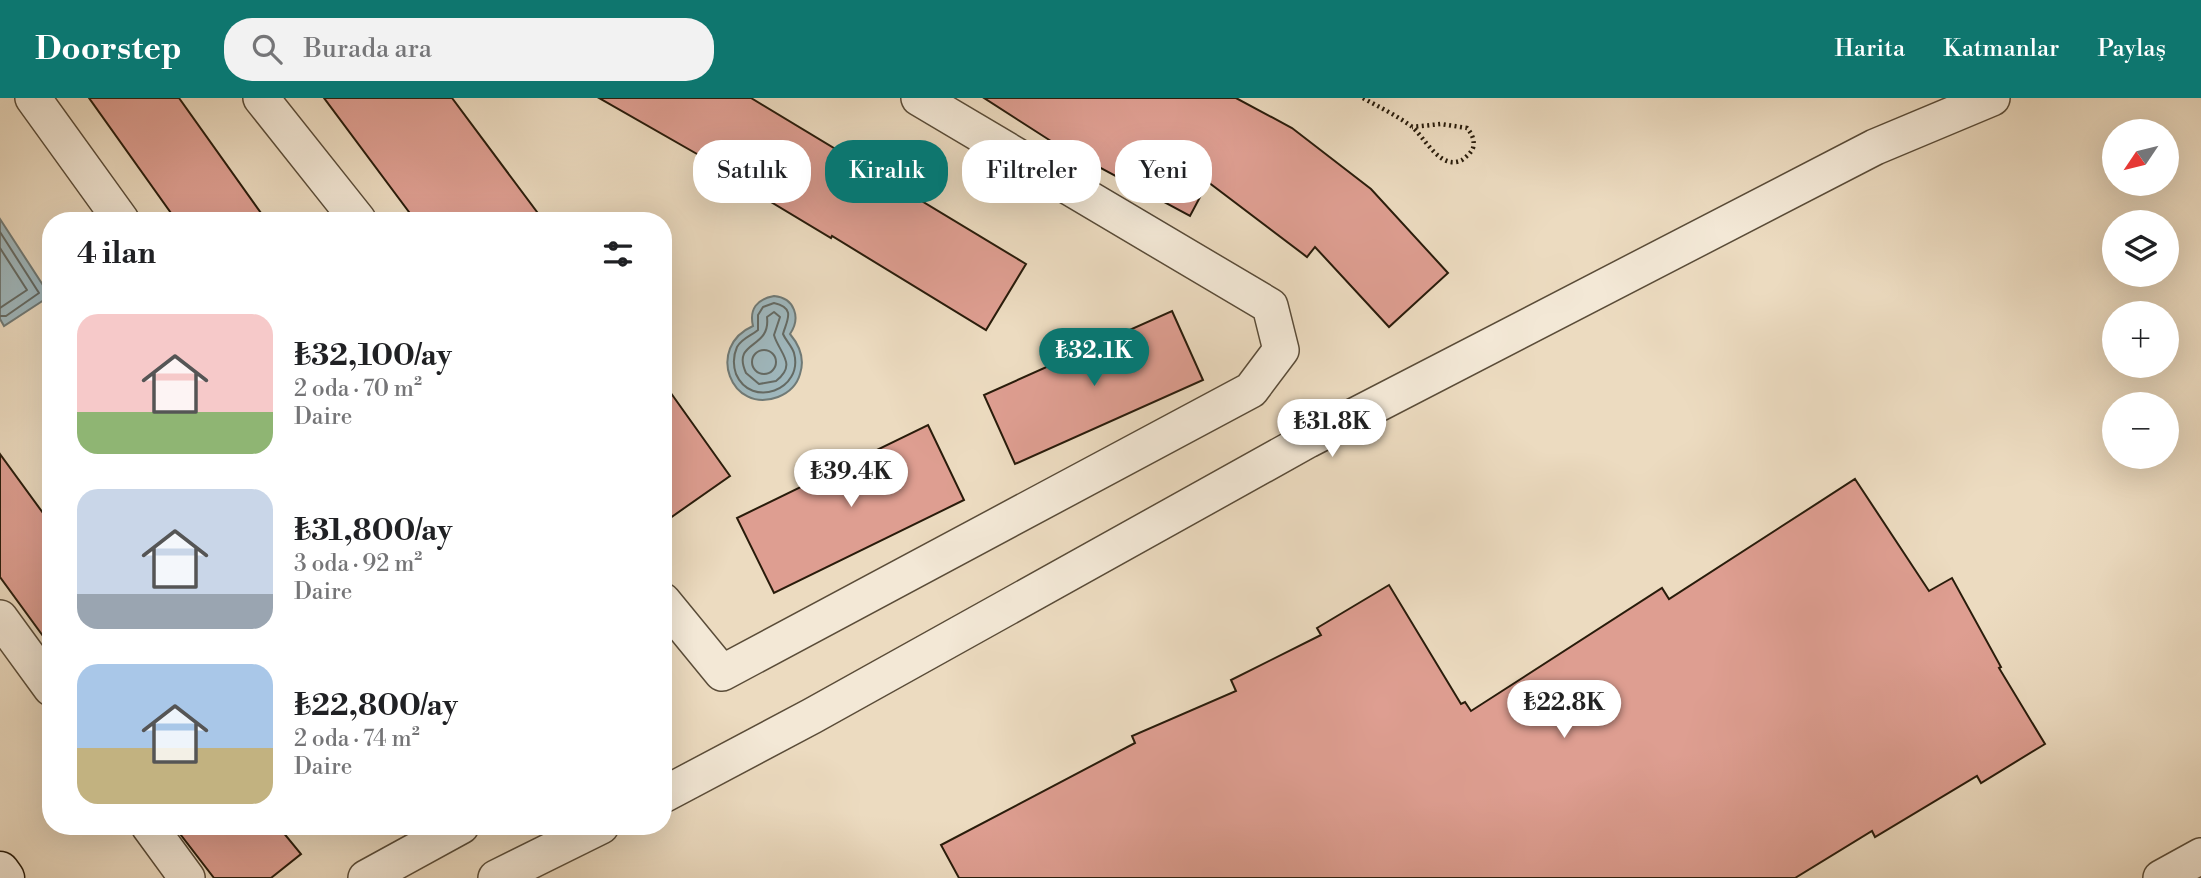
<!DOCTYPE html>
<html lang="tr">
<head>
<meta charset="utf-8">
<style>
	body { margin:0; font-family:"Libre Bodoni",serif; background:#f2f2f2; color:#202124; height:100vh; display:flex; flex-direction:column; font-size:26px; white-space:nowrap }
	* { box-sizing:border-box; margin:0 }
	p { font-size:23px; color:#757577 }
	.icon { flex:none; width:38px; height:38px; fill:none; stroke:currentColor; stroke-width:2; stroke-linecap:round; stroke-linejoin:round }
	.map { position:relative; flex:1; overflow:hidden }
	.side { position:absolute; left:42px; top:114px; width:630px; height:623px; display:flex; flex-direction:column; background:#fff; border-radius:28px; box-shadow:0 7px 28px #0002 }
	.side>* { flex:none }
	.top-card { position:absolute; left:693px; top:42px; width:665px; height:63px; display:flex; gap:14px }
	.needle { width:46px; rotate:235deg }
	.fabs { position:absolute; left:2102px; top:21px; display:grid; gap:14px }
	.fabs a { display:grid; place-items:center; width:77px; height:77px; border-radius:50%; background:#fff; box-shadow:0 7px 28px #0002; font-size:35px }
	.price { position:absolute; translate:-50% -60px; padding:0 16px; border-radius:24px; background:#fff; color:#222; font-size:23px; line-height:46px; filter:drop-shadow(0 2px 4px #0008) }
	.price::after { content:''; position:absolute; left:50%; top:42px; width:21px; height:16px; margin-left:-10px; background:inherit; clip-path:polygon(0 0,100% 0,50% 100%) }
	.price.active { background:#0f766e; color:#fff }
	ul { padding:0; list-style:none }
	li { display:flex; align-items:center; gap:21px; height:175px; padding:0 35px }
	li span { display:grid; place-items:center; flex:none; width:196px; height:140px; border-radius:21px; color:#555 }
	li>.icon { margin-inline-start:auto }
	span .icon { width:84px; height:84px; fill:#fffc; stroke-width:1 }
	li b { font-size:30px }
	h2 { display:flex; justify-content:space-between; align-items:center; height:84px; padding:0 35px; font-size:30px }
	.chip { padding:0 24px; border-radius:28px; background:#fff; box-shadow:0 7px 28px #0002; font-size:24px; line-height:63px }
	.chip.active { background:#0f766e; color:#fff }
	header { display:flex; align-items:center; gap:42px; box-sizing:border-box; height:98px; padding:0 35px; background:#0f766e; color:#fff }
	header strong { font-size:33px }
	nav { display:flex; gap:38px; margin-inline-start:auto; font-size:24px }
	.search { width:490px; height:63px; background:#f2f2f2; display:flex; align-items:center; gap:18px; box-sizing:border-box; padding:0 24px; border-radius:28px; color:#757577; font-size:26px }
	.map>svg:first-child { display:block }
	.water { fill:#9fb8be; stroke:#707a76; stroke-width:2 }
	.lines { fill:none; stroke-linecap:round; stroke-linejoin:round }
	.shore { stroke:#646a64; stroke-width:2 }
	.building { fill:#de9e91; stroke:#291c0b; stroke-width:2 }
	.street-casing { stroke:#5a4c38; stroke-width:38 }
	.secondary-casing { stroke:#291c0b; stroke-width:41 }
	.path { stroke:#291c0b; stroke-width:4.5; stroke-dasharray:2 3.5; stroke-linecap:butt }
	.street { stroke:#f3e8d6; stroke-width:35 }
	.secondary { stroke:#f3e8d6; stroke-width:38 }
</style>
</head>
<body>
<header>
<strong>Doorstep</strong>
<div class="search"><svg class="icon" aria-label="search" viewBox="0 0 24 24"><circle cx="10" cy="10" r="6"/><path d="M15 15l6 6"/></svg>Burada ara</div>
<nav><a>Harita</a><a>Katmanlar</a><a>Paylaş</a></nav>
</header>
<div class="map">
<svg width="2201" height="780" viewBox="0 0 2201 780">
	<rect width="100%" height="100%" fill="#ecdbc0"/>
	<filter id="stains"><feTurbulence type="fractalNoise" baseFrequency=".00286" numOctaves="4"/><feColorMatrix values="0 0 0 0 .2 0 0 0 0 .09 0 0 0 0 .02 0 0 0 .5 -.17"/></filter>
	<radialGradient id="worn" r=".72"><stop offset=".6" stop-color="#630" stop-opacity="0"/><stop offset="1" stop-color="#630" stop-opacity=".3"/></radialGradient>
	<g class="water">
		<path d="M 0,121 L 50,198 L 4,228 L 0,221 Z"/>
		<path d="M 774,198 C 795,200 801,220 790,236 C 800,248 805,261 800,276 C 797,287 788,295 778,299 C 731,317 705,249 753,228 C 749,211 757,201 774,198 Z"/>
	</g>
	<g class="lines">
		<g class="shore">
			<path d="M 0,134 L 39,195 L 6,218 L 0,218"/>
			<path d="M 0,150 L 27,192 L 0,210"/>
			<path d="M 774,205 C 796,210 787,222 783,236 C 786,243 792,248 794,255 C 804,292 751,311 736,276 C 733,267 733,258 737,249 C 742,240 751,238 758,232 L 758,217 L 763,209 Z"/>
			<path d="M 774,214 L 780,219 L 774,237 C 779,255 798,266 776,283 L 759,286 L 746,275 C 731,242 771,252 767,219 Z"/>
			<circle cx="764" cy="264" r="12"/>
		</g>
	</g>
	<g class="building">
		<path d="M 89,0 L 179,0 L 266,122 L 176,122 Z"/>
		<path d="M 324,0 L 452,0 L 543,122 L 415,122 Z"/>
		<path d="M 599,0 L 751,0 L 1026,166 L 986,232 L 832,138 L 831,140 L 716,71 L 718,68 Z"/>
		<path d="M 984,0 L 1236,0 L 1292,30 L 1371,91 L 1448,175 L 1389,229 L 1315,149 L 1307,159 L 1208,84 L 1190,118 L 1054,45 Z"/>
		<path d="M 1172,213 L 1203,282 L 1015,366 L 984,297 Z"/>
		<path d="M 663,284 L 730,378 L 663,425 Z"/>
		<path d="M 928,327 L 964,402 L 774,495 L 737,420 Z"/>
		<path d="M 0,356 L 51,426 L 51,549 L 0,479 Z"/>
		<path d="M 1855,381 L 1929,493 L 1952,480 L 2001,569 L 1999,570 L 2045,646 L 1981,685 L 1977,678 L 1875,739 L 1872,733 L 1795,780 L 959,780 L 941,747 L 1135,645 L 1132,638 L 1236,593 L 1231,582 L 1321,537 L 1317,530 L 1389,487 L 1461,606 L 1465,604 L 1471,613 L 1662,490 L 1669,501 Z"/>
		<path d="M 174,728 L 278,728 L 301,756 L 271,780 L 214,780 Z"/>
	</g>
	<g class="lines">
		<defs>
			<g id="street">
				<path d="M 33,0 L 121,122"/>
				<path d="M 261,0 L 358,122"/>
				<path d="M 663,503 L 722,575 L 1251,292 L 1281,252 L 1270,208 L 919,0"/>
				<path d="M 0,520 L 51,590"/>
				<path d="M 663,697 L 812,618 L 1308,342 L 1875,49 L 1992,0"/>
				<path d="M 149,728 L 187,780"/>
				<path d="M 366,780 L 461,728"/>
				<path d="M 496,780 L 601,728"/>
				<path d="M 2161,780 L 2201,758"/>
			</g>
			<path id="secondary" d="M 0,773 L 5,780"/>
		</defs>
		<use href="#street" class="street-casing"/>
		<use href="#secondary" class="secondary-casing"/>
		<path class="path" d="M 1363,0 C 1379,9 1396,17 1411,28 C 1425,39 1440,73 1462,62 C 1466,59 1471,55 1473,50 C 1475,42 1472,36 1467,30 L 1441,26 L 1412,29"/>
		<use href="#street" class="street"/>
		<use href="#secondary" class="secondary"/>
	</g>
	<rect width="100%" height="100%" filter="url(#stains)"/>
	<rect width="100%" height="100%" fill="url(#worn)"/>
</svg>
<div class="fabs">
<a><svg class="needle" viewBox="-14 -14 28 28"><path d="M0-13l5 13h-10z" fill="#e53935"/><path d="M0 13l5-13h-10z" fill="#757577"/></svg></a>
<a><svg class="icon" aria-label="layers" viewBox="0 0 24 24"><path d="M12 4l9 5-9 5-9-5zM3 14l9 5 9-5"/></svg></a>
<a>+</a>
<a>−</a>
</div>
<b class="price active" style="left:1094px;top:290px">₺32.1K</b>
<b class="price" style="left:1332px;top:361px">₺31.8K</b>
<b class="price" style="left:851px;top:411px">₺39.4K</b>
<b class="price" style="left:1564px;top:642px">₺22.8K</b>
<div class="top-card">
<a class="chip">Satılık</a>
<a class="chip active">Kiralık</a>
<a class="chip">Filtreler</a>
<a class="chip">Yeni</a>
</div>
<section class="side">
<h2>4 ilan<svg class="icon" aria-label="filters" viewBox="0 0 24 24"><path d="M4 7h16M4 17h16"/><circle cx="9" cy="7" r="2"/><circle cx="15" cy="17" r="2"/></svg></h2>
<ul>
<li><span style="background:linear-gradient(#f6c9c9 70%,#8fb573 0)"><svg class="icon" aria-label="home" viewBox="0 0 24 24"><path d="M3 11l9-7 9 7M6 9v11h12V9"/></svg></span><div><b>₺32,100/ay</b><p>2 oda · 70 m²</p><p>Daire</p></div></li>
<li><span style="background:linear-gradient(#c9d6e8 75%,#9aa5b1 0)"><svg class="icon" aria-label="home" viewBox="0 0 24 24"><path d="M3 11l9-7 9 7M6 9v11h12V9"/></svg></span><div><b>₺31,800/ay</b><p>3 oda · 92 m²</p><p>Daire</p></div></li>
<li><span style="background:linear-gradient(#a9c7e8 60%,#c2b280 0)"><svg class="icon" aria-label="home" viewBox="0 0 24 24"><path d="M3 11l9-7 9 7M6 9v11h12V9"/></svg></span><div><b>₺22,800/ay</b><p>2 oda · 74 m²</p><p>Daire</p></div></li>
</ul>
</section>
</div>
</body>
</html>
